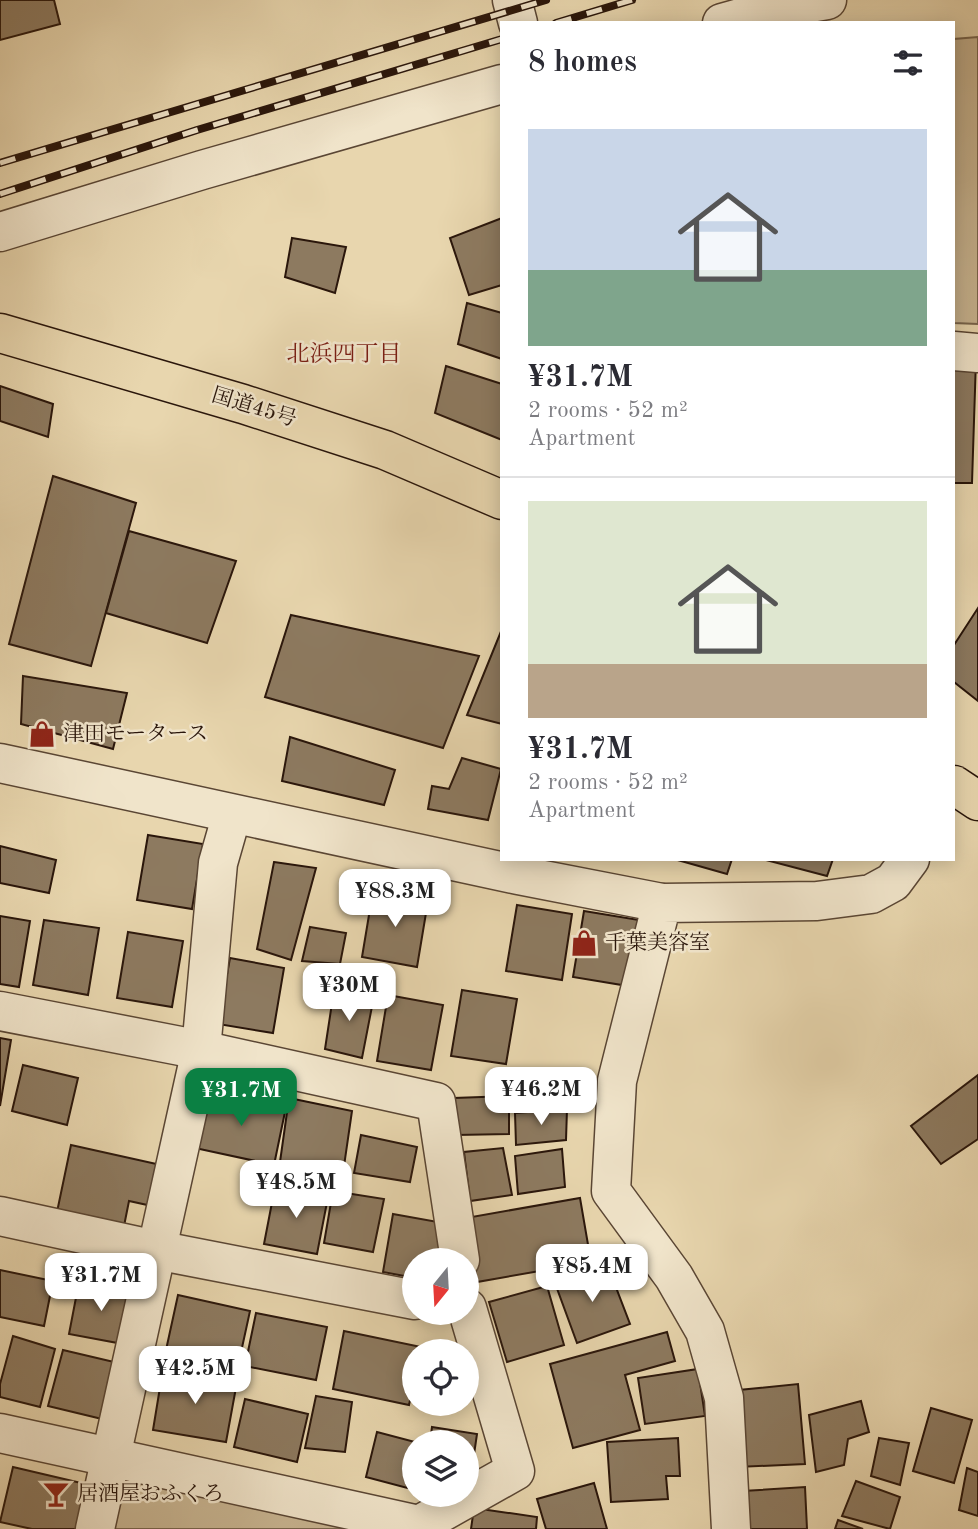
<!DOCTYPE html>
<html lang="en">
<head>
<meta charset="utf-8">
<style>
	body { margin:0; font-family:"Old Standard TT","Noto Serif JP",serif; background:#f2f2f3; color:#2b2b33; height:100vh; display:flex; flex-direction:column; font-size:26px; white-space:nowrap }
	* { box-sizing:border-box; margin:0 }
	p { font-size:23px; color:#7c7c81 }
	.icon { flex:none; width:38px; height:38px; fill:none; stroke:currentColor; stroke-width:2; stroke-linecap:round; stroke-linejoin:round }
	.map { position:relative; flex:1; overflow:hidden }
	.sheet { position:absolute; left:500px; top:21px; width:455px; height:840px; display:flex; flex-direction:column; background:#fff; border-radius:0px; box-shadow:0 4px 18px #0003 }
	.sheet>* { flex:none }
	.needle { width:46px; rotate:198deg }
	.tools { position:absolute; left:402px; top:1248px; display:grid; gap:14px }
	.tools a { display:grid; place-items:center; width:77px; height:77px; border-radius:50%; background:#fff; box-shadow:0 4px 18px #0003; font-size:35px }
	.price { position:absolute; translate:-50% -60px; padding:0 16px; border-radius:14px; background:#fff; color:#222; font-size:23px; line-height:46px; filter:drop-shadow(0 2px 4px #0008) }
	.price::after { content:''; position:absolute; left:50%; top:42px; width:21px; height:16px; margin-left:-10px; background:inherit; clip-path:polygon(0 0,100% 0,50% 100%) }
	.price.selected { background:#0b8043; color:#fff }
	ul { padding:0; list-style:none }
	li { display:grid; align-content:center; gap:14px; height:371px; padding:0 28px }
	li+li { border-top:2px solid #e1e1e2 }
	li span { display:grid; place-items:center; height:217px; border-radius:0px; color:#555 }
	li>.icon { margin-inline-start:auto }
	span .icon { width:126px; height:126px; fill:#fffc; stroke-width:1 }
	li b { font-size:30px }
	h2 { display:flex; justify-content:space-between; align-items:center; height:84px; padding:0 28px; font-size:30px }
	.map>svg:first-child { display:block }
	.green { fill:#c8b592; stroke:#79664e; stroke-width:2 }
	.building { fill:#8d7a60; stroke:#2a160b; stroke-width:2 }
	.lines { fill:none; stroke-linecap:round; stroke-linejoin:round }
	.minor-casing { stroke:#5a4634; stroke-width:41 }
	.tertiary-casing { stroke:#5a4634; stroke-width:41 }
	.trunk-casing { stroke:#2a160b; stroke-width:41 }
	.minor { stroke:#f0e4ca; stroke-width:38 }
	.tertiary { stroke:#f0e4ca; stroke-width:38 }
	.trunk { stroke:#e8d6ae; stroke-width:38 }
	.rail-casing { stroke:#2a160b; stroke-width:8 }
	.rail { stroke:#f0e4ca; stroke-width:5; stroke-dasharray:16; stroke-linecap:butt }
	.labels { text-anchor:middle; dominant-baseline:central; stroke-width:5; stroke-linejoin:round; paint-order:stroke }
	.street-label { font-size:21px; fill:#2a160b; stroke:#f0e4ca }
	.poi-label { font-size:21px; fill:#2a160b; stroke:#f0e4ca; text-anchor:start }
	.neighbourhood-label { font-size:23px; fill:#7a1f14; stroke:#f0e4ca }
</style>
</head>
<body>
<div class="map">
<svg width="978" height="1529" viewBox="0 0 978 1529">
	<rect width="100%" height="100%" fill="#e8d6ae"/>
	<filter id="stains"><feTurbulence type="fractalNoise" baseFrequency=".00286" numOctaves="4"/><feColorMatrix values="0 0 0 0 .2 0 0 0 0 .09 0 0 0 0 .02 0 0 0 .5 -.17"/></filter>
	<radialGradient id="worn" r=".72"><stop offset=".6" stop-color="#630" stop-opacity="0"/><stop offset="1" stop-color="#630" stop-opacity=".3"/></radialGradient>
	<g class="green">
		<path d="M 978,37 L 978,324 L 954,323 L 954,39 Z"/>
		<path d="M 127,1461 L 391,1529 L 112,1529 Z"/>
	</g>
	<g class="building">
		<path d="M 0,0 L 54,0 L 60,24 L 0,40 Z"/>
		<path d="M 502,218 L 502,285 L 469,295 L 450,238 Z"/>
		<path d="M 292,238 L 346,247 L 335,293 L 285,277 Z"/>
		<path d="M 467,303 L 502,313 L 502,359 L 458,344 Z"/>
		<path d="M 954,358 L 976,359 L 972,483 L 954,483 Z"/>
		<path d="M 446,366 L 502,384 L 502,440 L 435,413 Z"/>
		<path d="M 0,386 L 53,404 L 48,437 L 0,421 Z"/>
		<path d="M 53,476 L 136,503 L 91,666 L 9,644 Z"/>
		<path d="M 129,531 L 236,561 L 207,643 L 106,613 Z"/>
		<path d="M 978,608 L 978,701 L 954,682 L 954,645 Z"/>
		<path d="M 291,615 L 479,656 L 443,748 L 265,697 Z"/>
		<path d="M 502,629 L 502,724 L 467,715 Z"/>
		<path d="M 23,676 L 127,693 L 113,749 L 21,724 Z"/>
		<path d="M 290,737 L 395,770 L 384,805 L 282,781 Z"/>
		<path d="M 462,758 L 501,769 L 488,820 L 428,809 L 432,786 L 449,789 Z"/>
		<path d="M 148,835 L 203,844 L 192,909 L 137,900 Z"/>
		<path d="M 0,846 L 56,860 L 49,893 L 0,883 Z"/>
		<path d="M 674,859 L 732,859 L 727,874 Z"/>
		<path d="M 762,859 L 833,859 L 827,876 Z"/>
		<path d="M 274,862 L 316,868 L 291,960 L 257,949 Z"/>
		<path d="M 373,891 L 428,901 L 417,967 L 362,957 Z"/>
		<path d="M 517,905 L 572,914 L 562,980 L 506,971 Z"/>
		<path d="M 584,911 L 639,920 L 628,986 L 573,977 Z"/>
		<path d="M 0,916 L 30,921 L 19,987 L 0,984 Z"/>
		<path d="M 44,920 L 99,928 L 88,995 L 33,985 Z"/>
		<path d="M 310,927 L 346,933 L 340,964 L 302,961 Z"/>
		<path d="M 128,932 L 183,941 L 172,1007 L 117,998 Z"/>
		<path d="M 230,958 L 284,968 L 273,1033 L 218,1024 Z"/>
		<path d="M 334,990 L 374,996 L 362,1058 L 325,1049 Z"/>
		<path d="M 462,990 L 517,999 L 506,1064 L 451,1056 Z"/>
		<path d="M 388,995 L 443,1005 L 431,1070 L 377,1061 Z"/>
		<path d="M 0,1038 L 11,1040 L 0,1106 Z"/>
		<path d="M 23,1065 L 78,1078 L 67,1125 L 12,1111 Z"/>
		<path d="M 978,1075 L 978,1139 L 941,1164 L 911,1126 Z"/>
		<path d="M 207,1091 L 286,1107 L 274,1165 L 195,1148 Z"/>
		<path d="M 509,1096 L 509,1134 L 456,1135 L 454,1098 Z"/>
		<path d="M 289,1098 L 352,1111 L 343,1173 L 279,1169 Z"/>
		<path d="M 567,1109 L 566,1140 L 516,1145 L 515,1113 Z"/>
		<path d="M 361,1135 L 417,1147 L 410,1182 L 354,1173 Z"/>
		<path d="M 71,1145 L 161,1165 L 152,1206 L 129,1201 L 124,1226 L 57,1212 Z"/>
		<path d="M 503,1148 L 512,1195 L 470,1201 L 464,1152 Z"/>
		<path d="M 562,1149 L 565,1187 L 518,1194 L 515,1156 Z"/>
		<path d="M 275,1187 L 328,1197 L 317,1254 L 264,1244 Z"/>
		<path d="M 333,1191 L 384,1199 L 373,1252 L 324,1243 Z"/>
		<path d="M 580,1198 L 591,1262 L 477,1282 L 466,1218 Z"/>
		<path d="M 393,1214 L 449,1224 L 443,1260 L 415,1260 L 415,1278 L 383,1272 Z"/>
		<path d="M 607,1264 L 630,1324 L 577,1343 L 555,1283 Z"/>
		<path d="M 0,1270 L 53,1281 L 44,1326 L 0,1317 Z"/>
		<path d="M 79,1282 L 133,1293 L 123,1344 L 69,1334 Z"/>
		<path d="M 547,1286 L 564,1345 L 507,1362 L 489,1302 Z"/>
		<path d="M 178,1295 L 250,1311 L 238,1366 L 166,1350 Z"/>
		<path d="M 256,1313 L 327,1327 L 316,1380 L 245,1366 Z"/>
		<path d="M 344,1331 L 421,1347 L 420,1351 L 415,1351 L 415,1377 L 409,1405 L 333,1389 Z"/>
		<path d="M 667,1332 L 675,1361 L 625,1375 L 640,1430 L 573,1448 L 550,1364 Z"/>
		<path d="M 13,1336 L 55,1349 L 40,1407 L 0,1397 L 0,1384 Z"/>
		<path d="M 63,1350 L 114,1362 L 102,1419 L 48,1406 Z"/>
		<path d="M 163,1369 L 237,1382 L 226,1442 L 153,1430 Z"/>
		<path d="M 698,1369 L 705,1416 L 645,1424 L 638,1378 Z"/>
		<path d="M 798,1384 L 805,1464 L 737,1467 L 729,1391 Z"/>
		<path d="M 316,1396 L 352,1402 L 345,1452 L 305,1448 Z"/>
		<path d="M 245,1399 L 308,1414 L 297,1462 L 234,1447 Z"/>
		<path d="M 861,1401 L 869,1432 L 848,1439 L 844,1465 L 816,1472 L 809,1415 Z"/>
		<path d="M 931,1408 L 972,1420 L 954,1483 L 913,1471 Z"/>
		<path d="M 432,1427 L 477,1434 L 471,1475 L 467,1474 L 467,1442 L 430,1442 Z"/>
		<path d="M 377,1432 L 415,1442 L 415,1490 L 366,1477 Z"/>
		<path d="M 678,1438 L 680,1476 L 666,1476 L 668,1499 L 611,1502 L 607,1442 Z"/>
		<path d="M 879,1438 L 909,1443 L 900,1485 L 871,1476 Z"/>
		<path d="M 13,1467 L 94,1486 L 84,1529 L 32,1529 L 0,1522 Z"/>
		<path d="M 967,1468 L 978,1472 L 978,1516 L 959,1510 Z"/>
		<path d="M 856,1481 L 900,1497 L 890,1529 L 842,1516 Z"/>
		<path d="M 594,1483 L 607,1529 L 546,1529 L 537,1499 Z"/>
		<path d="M 805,1487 L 807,1529 L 750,1529 L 743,1491 Z"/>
		<path d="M 474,1508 L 537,1517 L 536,1529 L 471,1529 Z"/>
		<path d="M 838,1520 L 863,1529 L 835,1529 Z"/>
	</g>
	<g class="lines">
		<defs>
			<g id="minor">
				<path d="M 512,0 L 518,23"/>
				<path d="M 954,351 L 978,353"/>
				<path d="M 0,1011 L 201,1050 L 436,1102 L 460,1260"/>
				<path d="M 0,1216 L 156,1250 L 415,1300"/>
				<path d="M 0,1433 L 419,1525"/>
				<path d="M 95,1529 L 201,1050 L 218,863 L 232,814"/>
				<path d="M 418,1529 L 419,1525 L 515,1471 L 467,1308"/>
				<path d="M 731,1529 L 724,1398 L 705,1331 L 674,1277 L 611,1191 L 617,1081 L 662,903 L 817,901 L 871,894 L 893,882 L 910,859"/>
			</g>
			<g id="tertiary">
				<path d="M 722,23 L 765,11 L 827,0"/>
				<path d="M 0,232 L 202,170 L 502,84"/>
				<path d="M 0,763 L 518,875 L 662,903"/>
			</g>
			<g id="trunk">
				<path d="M 0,333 L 243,404 L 385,450 L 502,500"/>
				<path d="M 954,785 L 978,801"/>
			</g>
		</defs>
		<use href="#minor" class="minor-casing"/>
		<use href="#tertiary" class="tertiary-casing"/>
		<use href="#trunk" class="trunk-casing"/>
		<use href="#minor" class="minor"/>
		<use href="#tertiary" class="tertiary"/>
		<use href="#trunk" class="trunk"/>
		<defs>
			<g id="rail">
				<path d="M 556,23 L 632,0"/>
				<path d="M 0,163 L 546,0"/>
				<path d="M 0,194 L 197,130 L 502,39"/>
			</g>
		</defs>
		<use href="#rail" class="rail-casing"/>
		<use href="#rail" class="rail"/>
	</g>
	<defs>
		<symbol id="shop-bare" viewBox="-9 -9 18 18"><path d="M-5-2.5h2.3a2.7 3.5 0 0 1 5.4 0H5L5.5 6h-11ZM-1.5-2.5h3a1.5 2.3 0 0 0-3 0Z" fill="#8f2418" stroke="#f0e4ca" stroke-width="2.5" paint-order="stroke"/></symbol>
		<symbol id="bar-bare" viewBox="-9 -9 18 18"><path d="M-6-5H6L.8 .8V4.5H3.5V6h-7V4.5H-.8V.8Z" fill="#8f2418" stroke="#f0e4ca" stroke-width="2.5" paint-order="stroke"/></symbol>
	</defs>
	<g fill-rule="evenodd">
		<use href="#shop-bare" x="23" y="715" width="38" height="38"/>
		<use href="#shop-bare" x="565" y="924" width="38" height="38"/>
		<use href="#bar-bare" x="37" y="1475" width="38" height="38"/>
	</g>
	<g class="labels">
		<g class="street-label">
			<text transform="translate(254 408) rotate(17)">国道45号</text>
		</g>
		<g class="poi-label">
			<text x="63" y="734">津田モータース</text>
			<text x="605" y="943">千葉美容室</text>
			<text x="77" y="1494">居酒屋おふくろ</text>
		</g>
		<g class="neighbourhood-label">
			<text x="344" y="354">北浜四丁目</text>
		</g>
	</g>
	<rect width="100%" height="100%" filter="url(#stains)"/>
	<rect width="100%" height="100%" fill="url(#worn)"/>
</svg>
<div class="tools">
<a><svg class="needle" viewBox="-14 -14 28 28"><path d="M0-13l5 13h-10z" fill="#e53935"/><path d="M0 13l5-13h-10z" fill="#7c7c81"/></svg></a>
<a><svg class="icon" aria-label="locate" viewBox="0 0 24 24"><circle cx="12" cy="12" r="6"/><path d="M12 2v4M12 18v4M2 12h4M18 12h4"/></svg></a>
<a><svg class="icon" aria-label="layers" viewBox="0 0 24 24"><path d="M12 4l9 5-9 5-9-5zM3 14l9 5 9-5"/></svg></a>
</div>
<b class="price" style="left:395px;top:929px">¥88.3M</b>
<b class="price" style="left:349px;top:1023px">¥30M</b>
<b class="price" style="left:541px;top:1127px">¥46.2M</b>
<b class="price selected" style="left:241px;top:1128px">¥31.7M</b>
<b class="price" style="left:296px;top:1220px">¥48.5M</b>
<b class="price" style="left:592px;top:1304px">¥85.4M</b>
<b class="price" style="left:101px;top:1313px">¥31.7M</b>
<b class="price" style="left:195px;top:1406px">¥42.5M</b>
<section class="sheet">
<h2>8 homes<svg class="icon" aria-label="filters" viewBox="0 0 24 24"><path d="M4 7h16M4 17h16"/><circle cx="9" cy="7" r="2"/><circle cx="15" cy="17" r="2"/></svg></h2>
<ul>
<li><span style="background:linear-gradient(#c9d6e8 65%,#7fa58c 0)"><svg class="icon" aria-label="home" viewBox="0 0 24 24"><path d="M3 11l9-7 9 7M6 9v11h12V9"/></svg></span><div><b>¥31.7M</b><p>2 rooms · 52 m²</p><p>Apartment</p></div></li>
<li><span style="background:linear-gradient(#dfe7d0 75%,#b9a48a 0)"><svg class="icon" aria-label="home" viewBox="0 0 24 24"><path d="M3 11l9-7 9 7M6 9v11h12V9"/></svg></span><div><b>¥31.7M</b><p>2 rooms · 52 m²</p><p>Apartment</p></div></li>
</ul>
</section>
</div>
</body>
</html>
